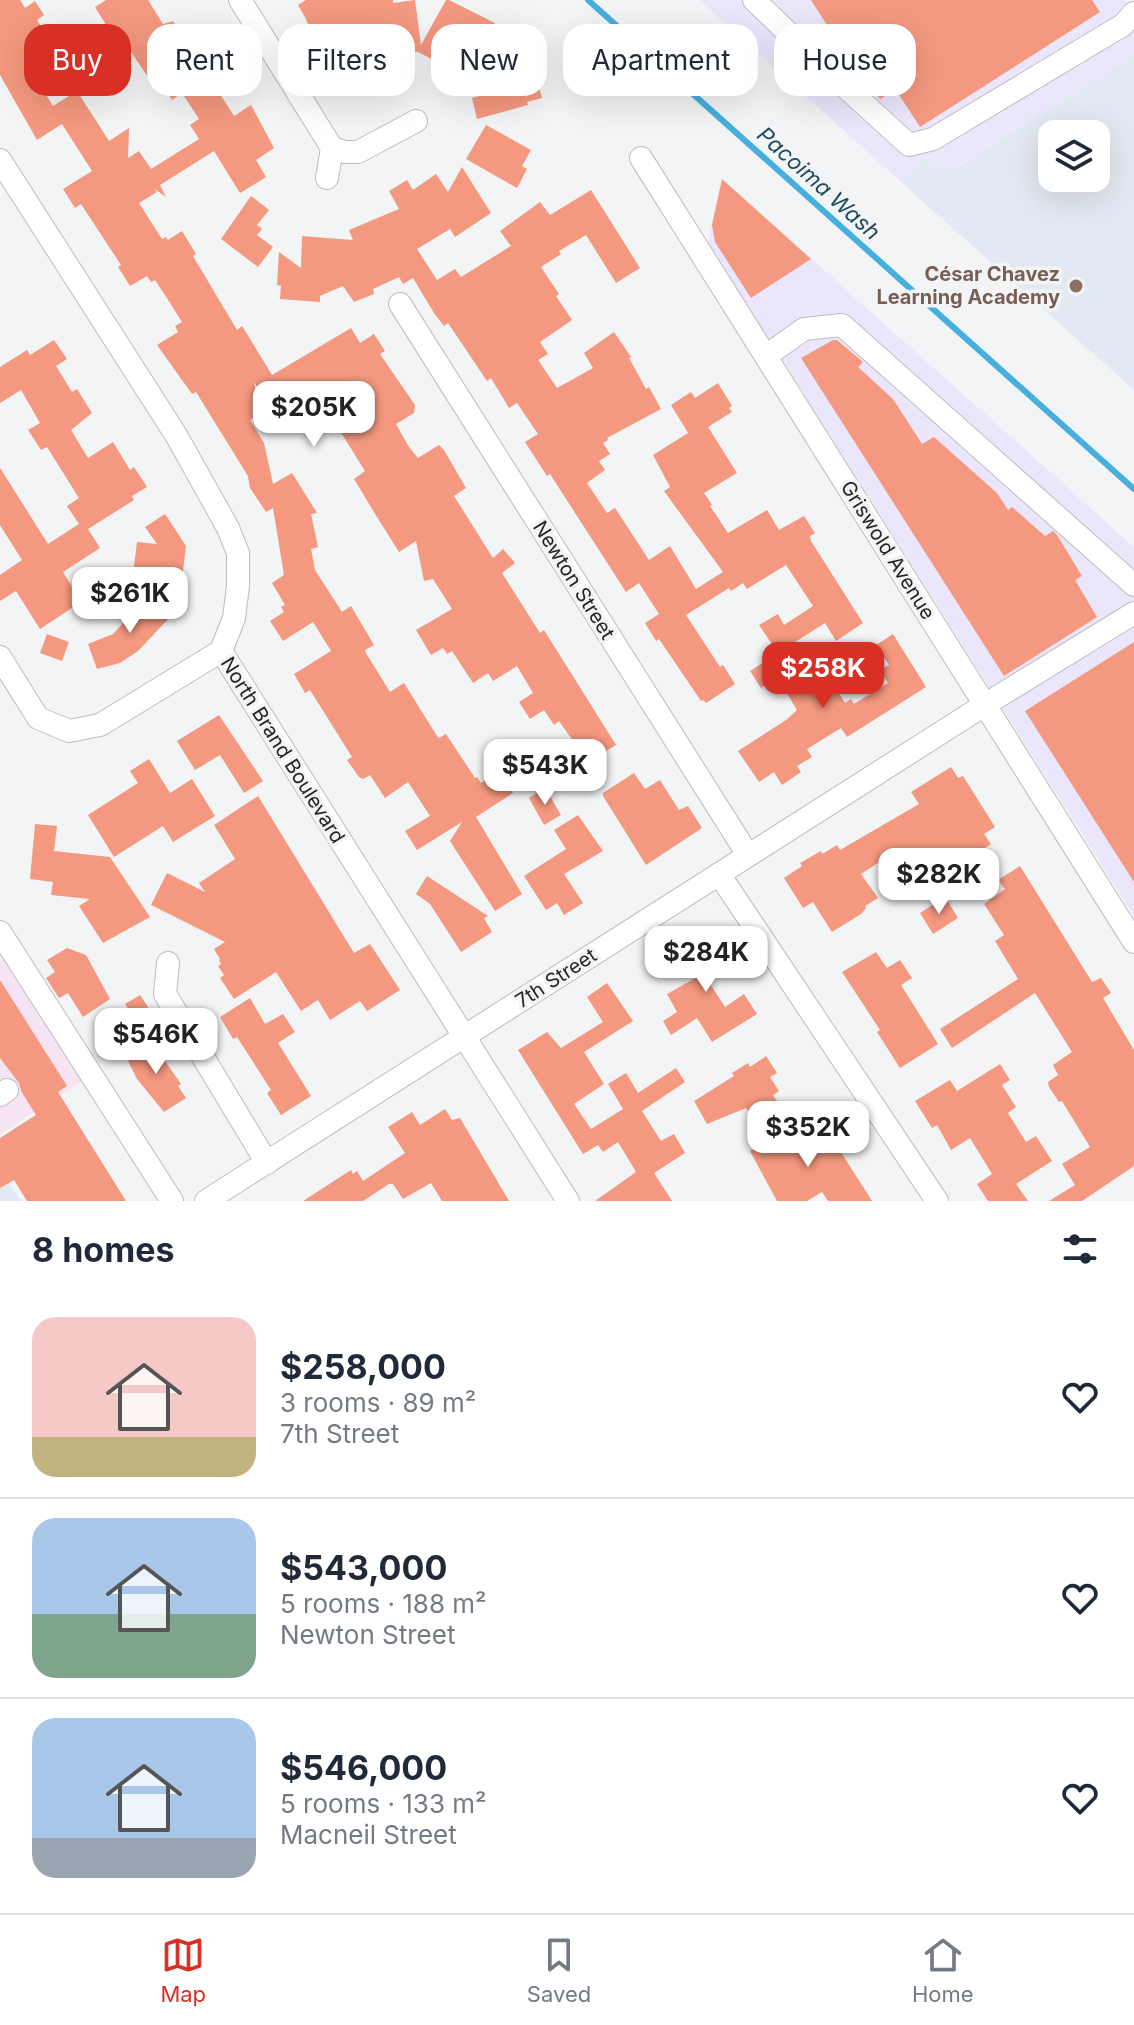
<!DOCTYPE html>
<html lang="en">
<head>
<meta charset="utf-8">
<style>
	body { margin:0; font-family:Inter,sans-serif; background:#f2f2f3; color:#1f2937; height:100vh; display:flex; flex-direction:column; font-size:30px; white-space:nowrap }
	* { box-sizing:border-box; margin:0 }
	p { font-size:26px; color:#747a83 }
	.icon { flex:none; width:44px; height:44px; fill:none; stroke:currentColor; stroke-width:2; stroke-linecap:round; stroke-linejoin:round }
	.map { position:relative; height:1201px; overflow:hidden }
	.details { display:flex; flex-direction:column; background:#fff; flex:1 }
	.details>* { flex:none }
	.guide { position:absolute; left:24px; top:24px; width:1086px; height:72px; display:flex; gap:16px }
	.fabs { position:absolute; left:1038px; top:120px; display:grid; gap:16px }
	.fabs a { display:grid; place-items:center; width:72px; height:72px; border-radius:16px; background:#fff; box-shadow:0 8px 32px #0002; font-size:40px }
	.price { position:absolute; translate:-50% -68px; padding:0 18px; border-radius:16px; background:#fff; color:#222; font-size:26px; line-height:52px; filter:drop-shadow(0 2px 4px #0008) }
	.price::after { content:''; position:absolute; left:50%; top:48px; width:24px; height:18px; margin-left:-12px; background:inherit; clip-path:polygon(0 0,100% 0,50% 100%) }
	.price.active { background:#d93025; color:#fff }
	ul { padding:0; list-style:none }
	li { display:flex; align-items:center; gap:24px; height:200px; padding:0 32px }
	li+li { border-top:2px solid #e0e1e3 }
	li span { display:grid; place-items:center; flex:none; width:224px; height:160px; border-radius:24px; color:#555 }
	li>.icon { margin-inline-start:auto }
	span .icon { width:96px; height:96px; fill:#fffc; stroke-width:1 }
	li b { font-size:34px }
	h2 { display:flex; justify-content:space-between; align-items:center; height:96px; padding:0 32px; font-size:34px }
	.pill { padding:0 28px; border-radius:24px; background:#fff; box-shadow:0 8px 32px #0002; font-size:28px; line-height:72px }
	.pill.active { background:#d93025; color:#fff }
	.dock { display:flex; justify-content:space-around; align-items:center; height:112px; border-top:2px solid #e0e1e3; background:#fff; font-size:22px; color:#747a83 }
	.dock a { display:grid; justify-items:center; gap:4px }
	.dock .active { color:#d93025 }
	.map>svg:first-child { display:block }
	.commercial { fill:#f6e3f4 }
	.industrial { fill:#ece6fc }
	.built { fill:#e3e9f2; fill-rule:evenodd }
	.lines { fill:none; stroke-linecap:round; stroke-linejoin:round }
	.stream { stroke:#46afde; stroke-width:6 }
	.building { fill:#f4987f }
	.minor-casing { stroke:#bcbdbf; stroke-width:24 }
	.minor { stroke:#fff; stroke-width:22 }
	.education-dot { fill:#8d6e63; stroke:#f3f4f6; stroke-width:3 }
	.labels { text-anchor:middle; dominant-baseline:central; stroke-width:7; stroke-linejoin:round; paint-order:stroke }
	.education-label { font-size:20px; font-weight:bold; fill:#785e54; stroke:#f3f4f6; text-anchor:end }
	.street-label { font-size:20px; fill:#232424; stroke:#f3f4f6 }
	.water-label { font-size:22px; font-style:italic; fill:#1f4a5e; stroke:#f3f4f6 }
</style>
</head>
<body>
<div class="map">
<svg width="1134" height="1201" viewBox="0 0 1134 1201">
	<rect width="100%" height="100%" fill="#f3f4f6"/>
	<path class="commercial" d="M 0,948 L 87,1078 L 0,1134 Z"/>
	<g class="industrial">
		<path d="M 699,0 L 1124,0 L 1134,11 L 1134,55 L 956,167 L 933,172 L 923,158 L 902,183 Z"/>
		<path d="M 722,179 L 1134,547 L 1134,916 L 708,243 Z"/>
	</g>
	<g class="built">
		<path d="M 1134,55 L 1134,390 L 902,183 L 923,157 L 933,172 L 952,163 L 957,167 ZM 1096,134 L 1096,178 L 1052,178 L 1052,134 Z"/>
		<path d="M 9,1183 L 21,1201 L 0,1201 L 0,1188 Z"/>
	</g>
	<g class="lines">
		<path class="stream" d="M 588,0 L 1134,489"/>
	</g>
	<g class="building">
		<path d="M 0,0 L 20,0 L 25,8 L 35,1 L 44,15 L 37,20 L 59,56 L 50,62 L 55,69 L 37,80 L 53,106 L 77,91 L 109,141 L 129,128 L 128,158 L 139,151 L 151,169 L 199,139 L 190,125 L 199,119 L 182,93 L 172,100 L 158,78 L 152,83 L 125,43 L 119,46 L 95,7 L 106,0 L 148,0 L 163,24 L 173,21 L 184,37 L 200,26 L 228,67 L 210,78 L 234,116 L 251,105 L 274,148 L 256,160 L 266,177 L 240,193 L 214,151 L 160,185 L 166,197 L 155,189 L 157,192 L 139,203 L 162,239 L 166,237 L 168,240 L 182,231 L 196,254 L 193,256 L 237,330 L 242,326 L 272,375 L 351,328 L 360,343 L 374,334 L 385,351 L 380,354 L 415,405 L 414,413 L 396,424 L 409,447 L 418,458 L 439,445 L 444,450 L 466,488 L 454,496 L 493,558 L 503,549 L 515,563 L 502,573 L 540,633 L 544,630 L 616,745 L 557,781 L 548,766 L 578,748 L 559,721 L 554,725 L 544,710 L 530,719 L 519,702 L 533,693 L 517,666 L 493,681 L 488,673 L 473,683 L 452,651 L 447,654 L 443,648 L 431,655 L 416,630 L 452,609 L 433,579 L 424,581 L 416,541 L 399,552 L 377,517 L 354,479 L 365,471 L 335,423 L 332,425 L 328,421 L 305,383 L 270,406 L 254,382 L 260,413 L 250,420 L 264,443 L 273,484 L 292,473 L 317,513 L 311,514 L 318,547 L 311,549 L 315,570 L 342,612 L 351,606 L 374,645 L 365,650 L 366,653 L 390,692 L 404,683 L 437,736 L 439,738 L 446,734 L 475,778 L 477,777 L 481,783 L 500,771 L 513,793 L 476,817 L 522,894 L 495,911 L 450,841 L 462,822 L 417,850 L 405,831 L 430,816 L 408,782 L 385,798 L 370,775 L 363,779 L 359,777 L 347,760 L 352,757 L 337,733 L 310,690 L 305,693 L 294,674 L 331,651 L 313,622 L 283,641 L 270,621 L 284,612 L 281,607 L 285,605 L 272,583 L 284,575 L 273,508 L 266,512 L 250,488 L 248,476 L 196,392 L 192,394 L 157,345 L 178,332 L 175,326 L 182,322 L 165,295 L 155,280 L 151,282 L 147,276 L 130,286 L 118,267 L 121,265 L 81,204 L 75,208 L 63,189 L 92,171 L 62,124 L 37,140 L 0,75 Z"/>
		<path d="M 306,0 L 393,0 L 393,3 L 415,0 L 421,45 L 446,0 L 449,0 L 495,23 L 490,33 L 496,36 L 483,63 L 460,51 L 451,69 L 418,52 L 374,59 L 380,73 L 358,81 L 351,64 L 346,66 L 343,59 L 324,67 L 306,19 L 298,5 Z"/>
		<path d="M 811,0 L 1092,0 L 1100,12 L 920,127 L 896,90 L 880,99 L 861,69 L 857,72 Z"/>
		<path d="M 532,63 L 542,98 L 527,102 L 528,105 L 477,119 L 472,98 L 493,92 L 488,73 Z"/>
		<path d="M 486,125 L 531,150 L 522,166 L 527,169 L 517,188 L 466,159 Z"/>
		<path d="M 462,167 L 491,213 L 455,237 L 450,229 L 417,249 L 437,280 L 455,269 L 461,277 L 511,246 L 500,231 L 540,202 L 550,215 L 591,190 L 640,268 L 616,283 L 586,235 L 559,251 L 561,254 L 541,267 L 559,294 L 556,296 L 572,320 L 540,342 L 548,354 L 538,360 L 557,388 L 593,368 L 584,353 L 614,332 L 631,357 L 629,358 L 646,389 L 649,387 L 661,409 L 607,438 L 608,440 L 603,443 L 610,454 L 599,461 L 605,470 L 587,483 L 607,513 L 615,508 L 649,560 L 670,546 L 696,589 L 723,572 L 664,491 L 670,487 L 653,455 L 688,433 L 671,405 L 691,392 L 695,398 L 718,383 L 732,406 L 729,408 L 732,412 L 708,427 L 737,473 L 704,493 L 712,505 L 710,506 L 728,533 L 767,510 L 779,530 L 804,516 L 815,533 L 810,536 L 811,541 L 863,623 L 836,641 L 825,623 L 778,653 L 759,625 L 778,614 L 784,625 L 813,606 L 786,565 L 747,589 L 743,583 L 731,591 L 729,588 L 686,615 L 720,667 L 723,665 L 735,684 L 706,703 L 703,700 L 701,701 L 659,639 L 656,641 L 645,623 L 659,614 L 639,583 L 626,592 L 550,474 L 547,476 L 525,442 L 538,434 L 517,403 L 509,408 L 491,378 L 487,381 L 448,323 L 444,326 L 434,313 L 413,278 L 403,284 L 399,277 L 373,289 L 374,294 L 354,302 L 343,286 L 320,296 L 320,302 L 280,299 L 281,286 L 277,285 L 279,252 L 301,268 L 302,236 L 353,240 L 349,230 L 399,209 L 389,191 L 407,180 L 413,190 L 436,174 L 448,192 Z"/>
		<path d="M 722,179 L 811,259 L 751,298 L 715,242 L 712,225 Z"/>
		<path d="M 251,196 L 269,210 L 257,225 L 262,229 L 257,235 L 273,247 L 258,267 L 221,239 Z"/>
		<path d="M 54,340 L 67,359 L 56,366 L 72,392 L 77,389 L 92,413 L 71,430 L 88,458 L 113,442 L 130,470 L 134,467 L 147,487 L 132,496 L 134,500 L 88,529 L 100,548 L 63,572 L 81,602 L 40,629 L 16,591 L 0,601 L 0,575 L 22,560 L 0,525 L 0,468 L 48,544 L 79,524 L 67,506 L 79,498 L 47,447 L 41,450 L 28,430 L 40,423 L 21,390 L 0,403 L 0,367 L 27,350 L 30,355 Z"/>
		<path d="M 833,340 L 837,340 L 863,362 L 858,367 L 893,399 L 922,444 L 934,437 L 997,493 L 1008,510 L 1012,507 L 1045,536 L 1053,531 L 1057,535 L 1082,576 L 1075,580 L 1097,617 L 1004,676 L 801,358 Z"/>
		<path d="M 165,514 L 186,546 L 182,579 L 133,574 L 137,542 L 157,544 L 145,527 Z"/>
		<path d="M 149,595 L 171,616 L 138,651 L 120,663 L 97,669 L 88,644 L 113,634 Z"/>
		<path d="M 47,634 L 69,642 L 62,661 L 40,653 Z"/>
		<path d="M 893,634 L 926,687 L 847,737 L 841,728 L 807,749 L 812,757 L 797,766 L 801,772 L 782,785 L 774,772 L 759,782 L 738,751 L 786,720 L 797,710 L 777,677 L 761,688 L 750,671 L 784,650 L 803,681 L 824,668 L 845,703 L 851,699 L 854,704 L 888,683 L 880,670 L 889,665 L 876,645 Z"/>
		<path d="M 1134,642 L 1134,882 L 1025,711 Z"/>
		<path d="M 219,715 L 263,781 L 244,793 L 220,755 L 195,770 L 177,741 Z"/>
		<path d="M 149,759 L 170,793 L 192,779 L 215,816 L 173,842 L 163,826 L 114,857 L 88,815 L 138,783 L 130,771 Z"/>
		<path d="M 951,767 L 958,778 L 963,776 L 995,827 L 984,834 L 991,844 L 943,876 L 932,858 L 906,875 L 892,854 L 861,874 L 878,898 L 865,906 L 866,908 L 861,914 L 832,932 L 813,902 L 803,908 L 784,878 L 802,866 L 800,863 L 821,851 L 822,854 L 837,845 L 840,850 L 919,804 L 911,792 Z"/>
		<path d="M 634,773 L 645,789 L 660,780 L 679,810 L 688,806 L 702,828 L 646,865 L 603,796 L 603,793 Z"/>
		<path d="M 545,788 L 561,815 L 544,825 L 529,798 Z"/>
		<path d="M 258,796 L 354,953 L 370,944 L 400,990 L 367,1011 L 360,1001 L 330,1020 L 318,1000 L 301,1011 L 276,972 L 234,999 L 220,978 L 224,975 L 218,966 L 221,964 L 219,960 L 220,959 L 214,949 L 225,942 L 151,905 L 167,873 L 205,892 L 199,883 L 235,859 L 214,825 Z"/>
		<path d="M 578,815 L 603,851 L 564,874 L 583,903 L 564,915 L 557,903 L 546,910 L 524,876 L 566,849 L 554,830 Z"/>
		<path d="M 35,824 L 57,826 L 54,851 L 110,857 L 150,917 L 103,943 L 79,906 L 90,899 L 51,895 L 53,882 L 30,879 Z"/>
		<path d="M 1020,866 L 1092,982 L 1101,978 L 1111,993 L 1103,998 L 1134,1050 L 1134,1166 L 1082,1201 L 1049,1201 L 1075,1185 L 1062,1164 L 1090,1147 L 1062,1101 L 1059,1102 L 1049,1087 L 1048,1082 L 1058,1075 L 1053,1065 L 1072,1052 L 1035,993 L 952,1048 L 940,1029 L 1018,979 L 995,941 L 1004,935 L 984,904 L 1005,889 L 998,880 Z"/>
		<path d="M 427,876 L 488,916 L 484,918 L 492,932 L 461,952 L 430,904 L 416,894 Z"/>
		<path d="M 945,897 L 958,918 L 933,934 L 920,913 Z"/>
		<path d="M 708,927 L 727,961 L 705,976 L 725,1007 L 744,994 L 757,1014 L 712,1042 L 697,1018 L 671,1035 L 663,1021 L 677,1012 L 667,994 L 701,975 L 682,944 Z"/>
		<path d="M 67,948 L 86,955 L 110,999 L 83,1017 L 68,993 L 59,998 L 46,978 L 55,972 L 47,960 Z"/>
		<path d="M 876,952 L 887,968 L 900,960 L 912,978 L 901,985 L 938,1044 L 900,1068 L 877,1032 L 880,1030 L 842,972 Z"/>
		<path d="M 0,980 L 67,1086 L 58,1092 L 126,1201 L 27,1201 L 14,1180 L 0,1188 L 0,1138 L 36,1115 L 21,1091 L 19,1083 L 0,1058 Z"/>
		<path d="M 607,983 L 633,1021 L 584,1052 L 604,1084 L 574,1104 L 591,1129 L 623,1109 L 608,1084 L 626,1073 L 638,1093 L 676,1068 L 685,1082 L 642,1111 L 661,1141 L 674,1134 L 685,1153 L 654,1173 L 672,1201 L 595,1201 L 636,1172 L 618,1142 L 603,1152 L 598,1145 L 583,1154 L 518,1050 L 547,1032 L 561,1048 L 603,1022 L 587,997 Z"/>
		<path d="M 140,995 L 156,1019 L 141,1028 L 125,1004 Z"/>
		<path d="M 250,998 L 265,1024 L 283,1014 L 295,1032 L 278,1043 L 311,1096 L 281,1115 L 267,1093 L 271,1090 L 237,1037 L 233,1039 L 220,1017 Z"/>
		<path d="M 151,1041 L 181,1084 L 178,1086 L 186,1098 L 164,1112 L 137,1079 L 126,1057 Z"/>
		<path d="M 766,1056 L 777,1073 L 770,1077 L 779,1091 L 773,1095 L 779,1104 L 757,1117 L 752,1108 L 748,1111 L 746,1108 L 707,1124 L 694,1101 L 734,1076 L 732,1073 L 748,1063 L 750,1067 Z"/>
		<path d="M 1000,1064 L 1010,1080 L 1002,1085 L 1016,1107 L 1008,1113 L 1026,1142 L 1036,1136 L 1052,1161 L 1016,1184 L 1028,1201 L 988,1201 L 977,1184 L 992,1174 L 970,1138 L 951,1150 L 937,1125 L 932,1128 L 915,1101 L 950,1080 L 957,1091 Z"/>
		<path d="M 445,1109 L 452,1120 L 460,1118 L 509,1201 L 442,1201 L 431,1183 L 403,1199 L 393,1184 L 389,1184 L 363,1201 L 303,1201 L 351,1170 L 353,1174 L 357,1171 L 363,1181 L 405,1153 L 388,1127 L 412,1112 L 420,1125 Z"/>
		<path d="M 822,1125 L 837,1146 L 872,1201 L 828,1201 L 822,1192 L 807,1201 L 777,1201 L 750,1151 L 776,1135 L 783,1146 Z"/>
	</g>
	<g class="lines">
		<defs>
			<g id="minor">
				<path d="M 240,0 L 332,148"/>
				<path d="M 754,0 L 830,73 L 909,145 L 933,139 L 1123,25 L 1134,13"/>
				<path d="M 332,148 L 345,152 L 358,152 L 416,121"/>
				<path d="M 641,158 L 1134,942"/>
				<path d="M 0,160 L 176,435 L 228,528 L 238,553 L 238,586 L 234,618 L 221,651 L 568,1201"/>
				<path d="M 327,178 L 332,148"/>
				<path d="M 400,304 L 748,855"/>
				<path d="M 766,356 L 804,329 L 842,325 L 1134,585"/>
				<path d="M 0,657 L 38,718 L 69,731 L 100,725 L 221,651"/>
				<path d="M 719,874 L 937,1201"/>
				<path d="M 0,932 L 172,1201"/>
				<path d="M 168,963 L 165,994 L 267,1163"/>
				<path d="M 0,1095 L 7,1090"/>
				<path d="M 206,1201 L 986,704 L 1134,613"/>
			</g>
		</defs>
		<use href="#minor" class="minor-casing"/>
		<use href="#minor" class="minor"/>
	</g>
	<circle class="education-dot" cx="1076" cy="286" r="8"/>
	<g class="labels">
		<g class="education-label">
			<text x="1060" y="274">César Chavez<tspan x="1060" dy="23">Learning Academy</tspan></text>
		</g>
		<g class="street-label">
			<text transform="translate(888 550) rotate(58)">Griswold Avenue</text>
			<text transform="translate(574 580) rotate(58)">Newton Street</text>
			<text transform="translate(283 750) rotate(58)">North Brand Boulevard</text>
			<text transform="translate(556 978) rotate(-33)">7th Street</text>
		</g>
		<g class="water-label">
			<text transform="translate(819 183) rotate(42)">Pacoima Wash</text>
		</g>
	</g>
</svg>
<div class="fabs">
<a><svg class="icon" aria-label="layers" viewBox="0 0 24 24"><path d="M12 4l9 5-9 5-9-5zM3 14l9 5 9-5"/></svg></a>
</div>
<b class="price" style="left:314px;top:449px">$205K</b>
<b class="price" style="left:130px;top:635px">$261K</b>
<b class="price active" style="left:823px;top:710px">$258K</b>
<b class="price" style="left:545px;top:807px">$543K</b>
<b class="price" style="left:939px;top:916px">$282K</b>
<b class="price" style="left:706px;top:994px">$284K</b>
<b class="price" style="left:156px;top:1076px">$546K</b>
<b class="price" style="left:808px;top:1169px">$352K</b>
<div class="guide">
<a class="pill active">Buy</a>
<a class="pill">Rent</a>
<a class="pill">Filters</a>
<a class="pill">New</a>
<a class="pill">Apartment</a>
<a class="pill">House</a>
</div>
</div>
<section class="details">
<h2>8 homes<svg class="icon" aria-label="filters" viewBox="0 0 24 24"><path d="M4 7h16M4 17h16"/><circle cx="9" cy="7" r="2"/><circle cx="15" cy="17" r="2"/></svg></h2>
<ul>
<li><span style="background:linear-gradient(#f6c9c9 75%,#c2b280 0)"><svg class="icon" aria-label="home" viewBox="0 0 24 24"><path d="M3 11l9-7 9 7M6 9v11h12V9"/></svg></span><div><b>$258,000</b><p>3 rooms · 89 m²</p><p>7th Street</p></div><svg class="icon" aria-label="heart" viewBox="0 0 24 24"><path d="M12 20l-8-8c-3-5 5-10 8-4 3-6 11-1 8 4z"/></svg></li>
<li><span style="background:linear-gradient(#a9c7e8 60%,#7fa58c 0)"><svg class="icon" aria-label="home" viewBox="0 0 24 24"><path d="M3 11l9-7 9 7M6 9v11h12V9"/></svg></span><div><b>$543,000</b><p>5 rooms · 188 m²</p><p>Newton Street</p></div><svg class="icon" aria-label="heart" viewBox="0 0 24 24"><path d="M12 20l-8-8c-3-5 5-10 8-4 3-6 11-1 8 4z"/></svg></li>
<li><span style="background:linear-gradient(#a9c7e8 75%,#9aa5b1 0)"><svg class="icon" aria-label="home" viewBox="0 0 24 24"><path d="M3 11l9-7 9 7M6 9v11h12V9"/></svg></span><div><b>$546,000</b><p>5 rooms · 133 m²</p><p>Macneil Street</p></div><svg class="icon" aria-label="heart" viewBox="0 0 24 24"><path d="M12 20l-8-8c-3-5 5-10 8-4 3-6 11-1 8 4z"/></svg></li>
</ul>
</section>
<nav class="dock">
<a class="active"><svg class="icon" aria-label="map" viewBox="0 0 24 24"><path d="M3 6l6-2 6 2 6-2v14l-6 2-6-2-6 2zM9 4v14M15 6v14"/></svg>Map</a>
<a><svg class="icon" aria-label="saved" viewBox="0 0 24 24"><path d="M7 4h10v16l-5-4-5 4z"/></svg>Saved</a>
<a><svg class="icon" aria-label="home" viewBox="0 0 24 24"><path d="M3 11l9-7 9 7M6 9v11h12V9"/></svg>Home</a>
</nav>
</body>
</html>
